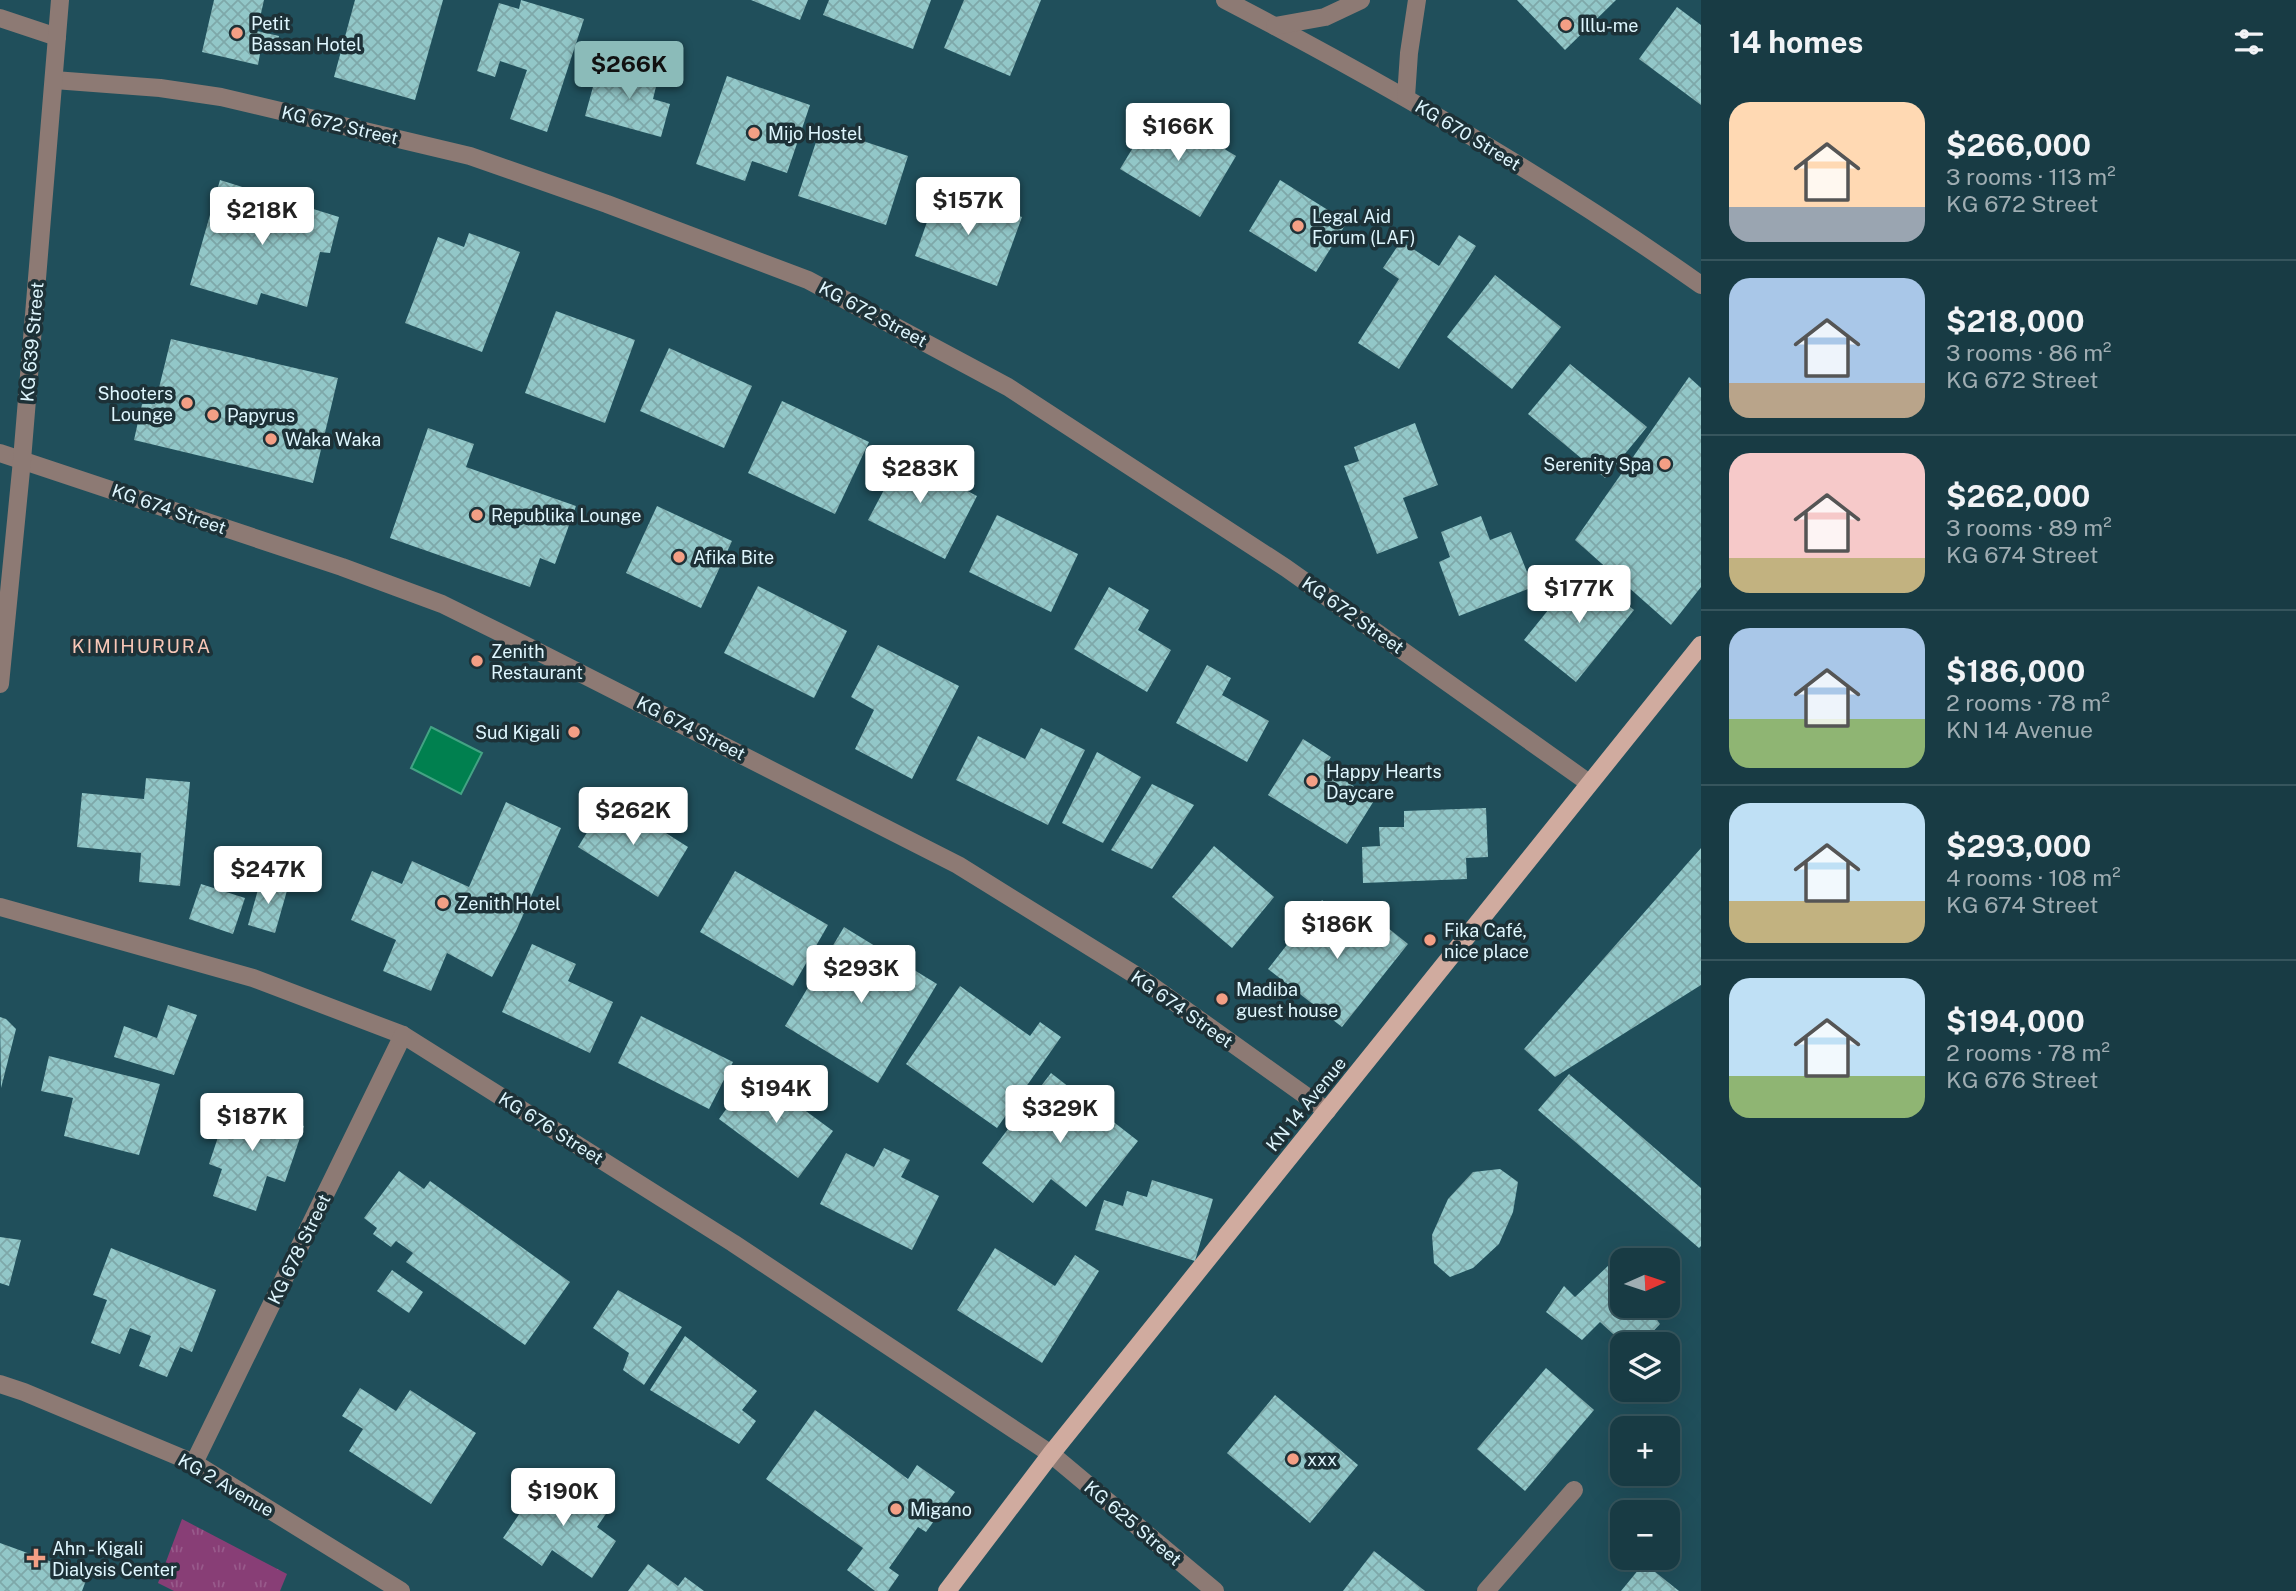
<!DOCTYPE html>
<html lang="en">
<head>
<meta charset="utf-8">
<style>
	body { margin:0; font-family:"Public Sans",sans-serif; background:#21424b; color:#f1f3f6; height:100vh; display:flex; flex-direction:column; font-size:26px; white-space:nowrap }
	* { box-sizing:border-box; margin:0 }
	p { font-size:23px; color:#9fadb2 }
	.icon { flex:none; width:38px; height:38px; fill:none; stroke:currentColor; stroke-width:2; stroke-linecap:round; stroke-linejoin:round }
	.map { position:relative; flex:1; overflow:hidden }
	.panel { display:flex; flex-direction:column; background:#183b44; width:595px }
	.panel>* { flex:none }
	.needle { width:46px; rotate:87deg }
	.fabs { position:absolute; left:1610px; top:1248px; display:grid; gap:14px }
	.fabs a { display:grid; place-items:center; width:70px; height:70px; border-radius:14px; background:#183b44; box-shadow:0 7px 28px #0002,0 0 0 2px #36555d; font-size:35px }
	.price { position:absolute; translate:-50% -60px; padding:0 16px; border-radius:7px; background:#fff; color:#222; font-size:23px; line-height:46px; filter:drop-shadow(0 2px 4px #0008) }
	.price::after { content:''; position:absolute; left:50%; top:42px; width:21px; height:16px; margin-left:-10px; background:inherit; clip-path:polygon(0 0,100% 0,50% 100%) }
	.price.on { background:#8bbbb9; color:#111 }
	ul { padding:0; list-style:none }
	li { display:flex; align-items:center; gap:21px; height:175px; padding:0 28px }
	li+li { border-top:2px solid #36555d }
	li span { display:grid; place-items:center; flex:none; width:196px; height:140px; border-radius:21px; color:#555 }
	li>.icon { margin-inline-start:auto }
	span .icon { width:84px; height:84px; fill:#fffc; stroke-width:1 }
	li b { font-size:30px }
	h2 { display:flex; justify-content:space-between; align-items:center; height:84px; padding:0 28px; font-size:30px }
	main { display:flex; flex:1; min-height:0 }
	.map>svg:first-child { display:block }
	.grass { fill:url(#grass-tufts) }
	.water { fill:#00804f; stroke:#43a384; stroke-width:2 }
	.building { fill:url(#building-cross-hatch) }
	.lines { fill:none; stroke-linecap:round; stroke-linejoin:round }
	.minor { stroke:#8d7a74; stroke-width:18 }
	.major { stroke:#d0ab9f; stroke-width:18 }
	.poi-dot { fill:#f39f85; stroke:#1d3137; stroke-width:2.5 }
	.labels { text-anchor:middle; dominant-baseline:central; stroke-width:7; stroke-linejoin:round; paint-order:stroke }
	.poi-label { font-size:18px; fill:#def6fe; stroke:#1d3137; text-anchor:start }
	.street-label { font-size:18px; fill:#def6fe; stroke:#1d3137 }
	.neighbourhood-label { font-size:19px; letter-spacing:2px; fill:#f8c7b7; stroke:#1d3137 }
</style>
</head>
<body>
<main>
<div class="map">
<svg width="1701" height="1591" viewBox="0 0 1701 1591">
	<defs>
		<pattern id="grass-tufts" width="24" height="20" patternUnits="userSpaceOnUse" patternTransform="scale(1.75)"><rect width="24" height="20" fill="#883e76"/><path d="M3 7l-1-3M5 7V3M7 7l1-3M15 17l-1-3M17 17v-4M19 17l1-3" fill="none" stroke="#985a8b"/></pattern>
		<pattern id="building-cross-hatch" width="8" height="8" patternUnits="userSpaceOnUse" patternTransform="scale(1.75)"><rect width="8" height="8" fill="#92c7c8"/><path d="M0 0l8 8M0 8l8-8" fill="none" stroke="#7ea8a9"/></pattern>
	</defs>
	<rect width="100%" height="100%" fill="#204f5b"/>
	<path class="grass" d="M 182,1519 L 287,1574 L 280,1591 L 174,1591 L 158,1583 Z"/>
	<path class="water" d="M 431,727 L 482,753 L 461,794 L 411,768 Z"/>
	<g class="building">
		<path d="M 214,0 L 264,0 L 257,31 L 279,36 L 276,51 L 261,48 L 258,65 L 202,52 Z"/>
		<path d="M 355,0 L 443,0 L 415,100 L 334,77 Z"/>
		<path d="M 521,0 L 584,19 L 547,132 L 510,119 L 527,70 L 500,61 L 495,77 L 477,71 L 499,3 L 519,9 Z"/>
		<path d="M 751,0 L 808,0 L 800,20 Z"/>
		<path d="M 829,0 L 931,0 L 913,49 L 823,15 Z"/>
		<path d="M 964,0 L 1041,0 L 1010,76 L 944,48 Z"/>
		<path d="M 1517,0 L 1616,0 L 1565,50 Z"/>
		<path d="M 1677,7 L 1701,25 L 1701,105 L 1639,59 Z"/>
		<path d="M 625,65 L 659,74 L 653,99 L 670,104 L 661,137 L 585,116 L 597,72 L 622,78 Z"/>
		<path d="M 727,76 L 810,105 L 787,173 L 752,161 L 745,181 L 696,164 Z"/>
		<path d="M 1157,108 L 1236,156 L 1200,217 L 1120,169 Z"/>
		<path d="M 821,127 L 908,156 L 886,225 L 798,196 Z"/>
		<path d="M 220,180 L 339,217 L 330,253 L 320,252 L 307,307 L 261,293 L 257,305 L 190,285 Z"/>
		<path d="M 1280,180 L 1347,222 L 1316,272 L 1249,231 Z"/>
		<path d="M 939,188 L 1022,217 L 997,286 L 915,256 Z"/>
		<path d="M 469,233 L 520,252 L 482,352 L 405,323 L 438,237 L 464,247 Z"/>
		<path d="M 1459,235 L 1476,246 L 1399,369 L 1358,343 L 1399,279 L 1383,268 L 1401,241 L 1439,266 Z"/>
		<path d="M 1495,275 L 1561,327 L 1512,389 L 1447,337 Z"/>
		<path d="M 556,311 L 635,340 L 605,423 L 525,393 Z"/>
		<path d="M 171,339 L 338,378 L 313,483 L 134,440 L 142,404 L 155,404 Z"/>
		<path d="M 669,348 L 752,386 L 724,448 L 640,411 Z"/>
		<path d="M 1570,364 L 1647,427 L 1605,478 L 1528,414 Z"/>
		<path d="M 1689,377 L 1701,388 L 1701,587 L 1671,625 L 1575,540 Z"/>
		<path d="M 782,401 L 869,442 L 835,514 L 748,473 Z"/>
		<path d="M 1415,423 L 1438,485 L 1403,498 L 1418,538 L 1377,554 L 1344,466 L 1359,461 L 1354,447 Z"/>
		<path d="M 428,428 L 474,444 L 466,467 L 576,506 L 555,564 L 540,558 L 530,587 L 390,538 Z"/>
		<path d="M 889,450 L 977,496 L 945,559 L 868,520 L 885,488 L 873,481 Z"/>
		<path d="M 657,506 L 732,541 L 701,608 L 626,573 Z"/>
		<path d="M 997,515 L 1078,554 L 1051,612 L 969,572 Z"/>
		<path d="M 1481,516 L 1490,540 L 1511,532 L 1533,587 L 1459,616 L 1439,562 L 1450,557 L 1441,532 Z"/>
		<path d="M 1582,568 L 1634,610 L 1576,682 L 1524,640 Z"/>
		<path d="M 758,586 L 847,631 L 814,698 L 724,653 Z"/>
		<path d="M 1109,587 L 1149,610 L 1138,630 L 1171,650 L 1147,692 L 1074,649 Z"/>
		<path d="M 878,645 L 959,686 L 912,779 L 855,749 L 874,710 L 851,697 Z"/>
		<path d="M 1207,665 L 1231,678 L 1222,695 L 1269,721 L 1247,762 L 1176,723 Z"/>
		<path d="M 1041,728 L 1085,750 L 1048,825 L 956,780 L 978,736 L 1025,759 Z"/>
		<path d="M 1303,739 L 1331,757 L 1324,768 L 1375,799 L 1347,844 L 1268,795 Z"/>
		<path d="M 1097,752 L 1141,777 L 1103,843 L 1062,823 Z"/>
		<path d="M 146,778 L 190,782 L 180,886 L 139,882 L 141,853 L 77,847 L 82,793 L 144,799 Z"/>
		<path d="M 1152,784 L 1194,805 L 1152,869 L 1111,850 Z"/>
		<path d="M 609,797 L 688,847 L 658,897 L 578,847 Z"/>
		<path d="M 506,802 L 561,828 L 516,931 L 492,977 L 447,953 L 431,991 L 383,971 L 396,940 L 351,920 L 372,871 L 402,884 L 412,861 L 469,887 Z"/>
		<path d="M 1486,808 L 1488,857 L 1466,858 L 1467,879 L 1363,883 L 1362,847 L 1380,846 L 1379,827 L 1404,827 L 1404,811 Z"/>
		<path d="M 1214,846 L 1274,897 L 1232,948 L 1172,897 Z"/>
		<path d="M 1701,848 L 1701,985 L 1555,1077 L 1524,1049 Z"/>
		<path d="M 735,871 L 828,925 L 793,986 L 700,932 Z"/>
		<path d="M 261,879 L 288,887 L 275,933 L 248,925 Z"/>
		<path d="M 201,884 L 245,898 L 233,934 L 189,919 Z"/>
		<path d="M 1322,900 L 1356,927 L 1368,912 L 1408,944 L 1342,1027 L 1268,969 Z"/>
		<path d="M 844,927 L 937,984 L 878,1083 L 785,1026 Z"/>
		<path d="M 532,944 L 576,964 L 568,981 L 613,1002 L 590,1053 L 502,1012 Z"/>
		<path d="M 960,986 L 1030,1036 L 1040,1022 L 1061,1037 L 997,1128 L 906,1064 Z"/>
		<path d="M 168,1005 L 197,1015 L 174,1075 L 114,1057 L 124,1026 L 157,1038 Z"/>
		<path d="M 641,1016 L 733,1062 L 709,1109 L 618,1063 Z"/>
		<path d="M 0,1017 L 6,1019 L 16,1029 L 1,1088 Z"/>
		<path d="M 49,1056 L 160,1084 L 139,1155 L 64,1136 L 73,1098 L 41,1091 Z"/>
		<path d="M 753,1072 L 833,1131 L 798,1178 L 719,1119 Z"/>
		<path d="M 1051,1073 L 1138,1141 L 1086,1207 L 1051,1179 L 1033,1203 L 982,1163 Z"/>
		<path d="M 1569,1074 L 1701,1188 L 1701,1246 L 1699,1248 L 1538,1110 Z"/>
		<path d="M 230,1101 L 304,1126 L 285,1182 L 267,1176 L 256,1211 L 213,1196 L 222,1169 L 209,1164 Z"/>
		<path d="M 884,1148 L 910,1160 L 901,1177 L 939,1196 L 912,1250 L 820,1204 L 846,1153 L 874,1167 Z"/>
		<path d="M 1500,1169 L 1518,1182 L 1513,1212 L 1499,1244 L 1473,1268 L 1450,1277 L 1434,1263 L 1432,1235 L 1448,1199 L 1473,1172 Z"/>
		<path d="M 399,1171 L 424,1189 L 430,1181 L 570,1282 L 525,1345 L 406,1262 L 413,1253 L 396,1241 L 391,1247 L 373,1234 L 377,1228 L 364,1218 Z"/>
		<path d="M 1152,1180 L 1213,1199 L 1195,1261 L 1095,1230 L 1104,1200 L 1123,1206 L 1127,1191 L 1147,1197 Z"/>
		<path d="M 0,1237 L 21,1240 L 9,1286 L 0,1283 Z"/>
		<path d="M 111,1248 L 216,1290 L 192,1352 L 180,1347 L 167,1377 L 139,1366 L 151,1336 L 130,1328 L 120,1354 L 91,1343 L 107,1300 L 93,1295 Z"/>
		<path d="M 995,1248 L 1055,1286 L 1075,1255 L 1099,1271 L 1042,1363 L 957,1310 Z"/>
		<path d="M 1627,1248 L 1638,1260 L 1622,1260 L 1622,1306 L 1660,1306 L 1652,1313 L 1660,1324 L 1641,1344 L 1624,1344 L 1600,1322 L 1582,1340 L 1546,1312 L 1564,1286 L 1575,1297 Z"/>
		<path d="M 392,1270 L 423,1292 L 409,1313 L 377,1291 Z"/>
		<path d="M 618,1290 L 682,1327 L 644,1385 L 623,1370 L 629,1353 L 593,1328 Z"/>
		<path d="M 685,1336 L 757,1391 L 742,1410 L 756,1421 L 739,1444 L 650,1390 Z"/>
		<path d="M 1546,1368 L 1594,1410 L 1525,1491 L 1477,1449 Z"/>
		<path d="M 360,1388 L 396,1411 L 410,1390 L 476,1433 L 431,1504 L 349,1451 L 363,1429 L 342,1416 Z"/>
		<path d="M 1275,1395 L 1358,1465 L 1310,1523 L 1227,1453 Z"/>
		<path d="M 815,1410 L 908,1479 L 917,1465 L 955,1492 L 926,1532 L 918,1527 L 889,1568 L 899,1575 L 888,1591 L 875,1591 L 847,1570 L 863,1548 L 766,1479 Z"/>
		<path d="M 567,1478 L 610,1508 L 597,1527 L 616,1541 L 592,1578 L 552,1550 L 542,1566 L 503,1538 L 539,1485 L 555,1497 Z"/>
		<path d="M 0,1543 L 88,1575 L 82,1591 L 0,1591 Z"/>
		<path d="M 1374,1551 L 1425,1591 L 1343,1591 Z"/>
		<path d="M 1644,1563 L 1679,1591 L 1621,1591 Z"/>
		<path d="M 648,1564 L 678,1586 L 685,1577 L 704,1591 L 628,1591 Z"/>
	</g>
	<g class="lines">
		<g class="minor">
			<path d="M 1225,0 C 1389,85 1550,178 1701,285"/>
			<path d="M 0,18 L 57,37"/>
			<path d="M 1275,26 L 1325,17 L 1361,0"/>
			<path d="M 54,80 L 160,88 L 221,97 L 470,156 L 607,204 L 808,280 L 1008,387 L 1286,568 L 1589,783"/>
			<path d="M 1406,97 L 1409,53 L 1417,0"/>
			<path d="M 0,453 L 342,567 L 442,604 L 519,642 L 958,865 L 1145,981 L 1327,1111"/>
			<path d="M 0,684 L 22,460 L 60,0"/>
			<path d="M 0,907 L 253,978 L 403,1035 L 733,1243 L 1051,1454 L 1215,1591"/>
			<path d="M 0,1384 L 24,1392 L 194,1463 L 401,1591"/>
			<path d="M 194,1463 L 403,1035"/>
			<path d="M 1486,1591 L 1574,1490"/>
		</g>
		<path class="major" d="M 947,1591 L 1051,1454 L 1701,645"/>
	</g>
	<g class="poi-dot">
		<circle cx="1566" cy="25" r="7"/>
		<circle cx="237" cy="33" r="7"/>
		<circle cx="754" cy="133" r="7"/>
		<circle cx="1298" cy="226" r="7"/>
		<circle cx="187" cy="403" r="7"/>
		<circle cx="213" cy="415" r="7"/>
		<circle cx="271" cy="439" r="7"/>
		<circle cx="1665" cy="464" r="7"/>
		<circle cx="477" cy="515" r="7"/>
		<circle cx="679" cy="557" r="7"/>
		<circle cx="477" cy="661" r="7"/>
		<circle cx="574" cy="732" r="7"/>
		<circle cx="1312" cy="781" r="7"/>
		<circle cx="443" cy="903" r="7"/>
		<circle cx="1430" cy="940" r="7"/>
		<circle cx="1222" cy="999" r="7"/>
		<circle cx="1293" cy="1459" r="7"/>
		<circle cx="896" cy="1509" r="7"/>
		<path d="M32.5 1547.5h7v7h7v7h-7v7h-7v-7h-7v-7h7z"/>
	</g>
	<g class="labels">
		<g class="poi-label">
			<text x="251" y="23">Petit<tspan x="251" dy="21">Bassan Hotel</tspan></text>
			<text x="1580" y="25">Illu-me</text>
			<text x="768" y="133">Mijo Hostel</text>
			<text x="1312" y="216">Legal Aid<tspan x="1312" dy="21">Forum (LAF)</tspan></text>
			<text x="173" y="393" text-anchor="end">Shooters<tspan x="173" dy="21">Lounge</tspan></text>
			<text x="227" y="415">Papyrus</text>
			<text x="285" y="439">Waka Waka</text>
			<text x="1651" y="464" text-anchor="end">Serenity Spa</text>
			<text x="491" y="515">Republika Lounge</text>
			<text x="693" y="557">Afika Bite</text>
			<text x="491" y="651">Zenith<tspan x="491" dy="21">Restaurant</tspan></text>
			<text x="560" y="732" text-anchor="end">Sud Kigali</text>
			<text x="1326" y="771">Happy Hearts<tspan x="1326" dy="21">Daycare</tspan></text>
			<text x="457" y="903">Zenith Hotel</text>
			<text x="1444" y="930">Fika Café,<tspan x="1444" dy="21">nice place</tspan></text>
			<text x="1236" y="989">Madiba<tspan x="1236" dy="21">guest house</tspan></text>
			<text x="1307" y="1459">xxx</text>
			<text x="910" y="1509">Migano</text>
			<text x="52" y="1548">Ahn - Kigali<tspan x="52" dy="21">Dialysis Center</tspan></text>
		</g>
		<g class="street-label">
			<text transform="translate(340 125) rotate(13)">KG 672 Street</text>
			<text transform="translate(1468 135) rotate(31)">KG 670 Street</text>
			<text transform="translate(873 314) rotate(28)">KG 672 Street</text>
			<text transform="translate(32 342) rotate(-85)">KG 639 Street</text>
			<text transform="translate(169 509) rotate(19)">KG 674 Street</text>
			<text transform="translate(1353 615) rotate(35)">KG 672 Street</text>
			<text transform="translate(691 728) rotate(27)">KG 674 Street</text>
			<text transform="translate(1182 1009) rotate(35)">KG 674 Street</text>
			<text transform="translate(1306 1104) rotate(-51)">KN 14 Avenue</text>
			<text transform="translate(551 1128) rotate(32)">KG 676 Street</text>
			<text transform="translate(299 1249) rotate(-64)">KG 678 Street</text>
			<text transform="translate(226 1485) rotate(30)">KG 2 Avenue</text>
			<text transform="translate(1133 1523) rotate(40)">KG 625 Street</text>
		</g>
		<g class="neighbourhood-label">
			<text x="142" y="646">KIMIHURURA</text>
		</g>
	</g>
</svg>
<div class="fabs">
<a><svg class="needle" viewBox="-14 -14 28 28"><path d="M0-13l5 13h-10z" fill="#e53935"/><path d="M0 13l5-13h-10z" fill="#9fadb2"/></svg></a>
<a><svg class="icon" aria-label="layers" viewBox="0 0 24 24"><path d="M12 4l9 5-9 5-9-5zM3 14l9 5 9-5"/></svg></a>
<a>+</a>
<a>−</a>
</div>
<b class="price on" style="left:629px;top:101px">$266K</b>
<b class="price" style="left:1178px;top:163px">$166K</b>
<b class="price" style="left:968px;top:237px">$157K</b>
<b class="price" style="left:262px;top:247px">$218K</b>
<b class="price" style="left:920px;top:505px">$283K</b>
<b class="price" style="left:1579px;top:625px">$177K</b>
<b class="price" style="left:633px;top:847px">$262K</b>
<b class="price" style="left:268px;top:906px">$247K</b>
<b class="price" style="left:1337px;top:961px">$186K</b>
<b class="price" style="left:861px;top:1005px">$293K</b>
<b class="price" style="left:776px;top:1125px">$194K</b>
<b class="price" style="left:1060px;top:1145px">$329K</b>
<b class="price" style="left:252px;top:1153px">$187K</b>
<b class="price" style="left:563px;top:1528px">$190K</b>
</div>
<section class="panel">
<h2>14 homes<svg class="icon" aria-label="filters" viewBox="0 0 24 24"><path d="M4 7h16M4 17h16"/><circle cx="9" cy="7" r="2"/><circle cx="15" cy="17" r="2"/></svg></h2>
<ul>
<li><span style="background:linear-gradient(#ffd9b3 75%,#9aa5b1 0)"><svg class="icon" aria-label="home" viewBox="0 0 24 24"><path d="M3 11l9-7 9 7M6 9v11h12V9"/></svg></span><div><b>$266,000</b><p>3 rooms · 113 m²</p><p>KG 672 Street</p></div></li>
<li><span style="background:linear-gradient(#a9c7e8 75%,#b9a48a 0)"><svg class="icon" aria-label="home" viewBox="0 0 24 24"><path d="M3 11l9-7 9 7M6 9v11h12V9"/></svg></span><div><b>$218,000</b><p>3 rooms · 86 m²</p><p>KG 672 Street</p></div></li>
<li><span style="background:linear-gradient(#f6c9c9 75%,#c2b280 0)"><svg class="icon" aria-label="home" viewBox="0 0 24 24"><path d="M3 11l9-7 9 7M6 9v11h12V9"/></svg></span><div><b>$262,000</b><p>3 rooms · 89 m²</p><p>KG 674 Street</p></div></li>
<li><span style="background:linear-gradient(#a9c7e8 65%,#8fb573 0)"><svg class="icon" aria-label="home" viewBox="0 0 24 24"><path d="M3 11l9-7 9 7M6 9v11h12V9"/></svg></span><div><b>$186,000</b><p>2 rooms · 78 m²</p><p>KN 14 Avenue</p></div></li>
<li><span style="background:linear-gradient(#bfe0f5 70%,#c2b280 0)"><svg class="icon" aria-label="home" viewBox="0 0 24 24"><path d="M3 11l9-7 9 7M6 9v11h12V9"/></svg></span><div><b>$293,000</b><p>4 rooms · 108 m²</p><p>KG 674 Street</p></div></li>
<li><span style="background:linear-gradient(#bfe0f5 70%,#8fb573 0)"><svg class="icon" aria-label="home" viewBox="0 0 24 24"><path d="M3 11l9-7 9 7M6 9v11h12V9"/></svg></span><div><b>$194,000</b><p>2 rooms · 78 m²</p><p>KG 676 Street</p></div></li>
</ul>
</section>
</main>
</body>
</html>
